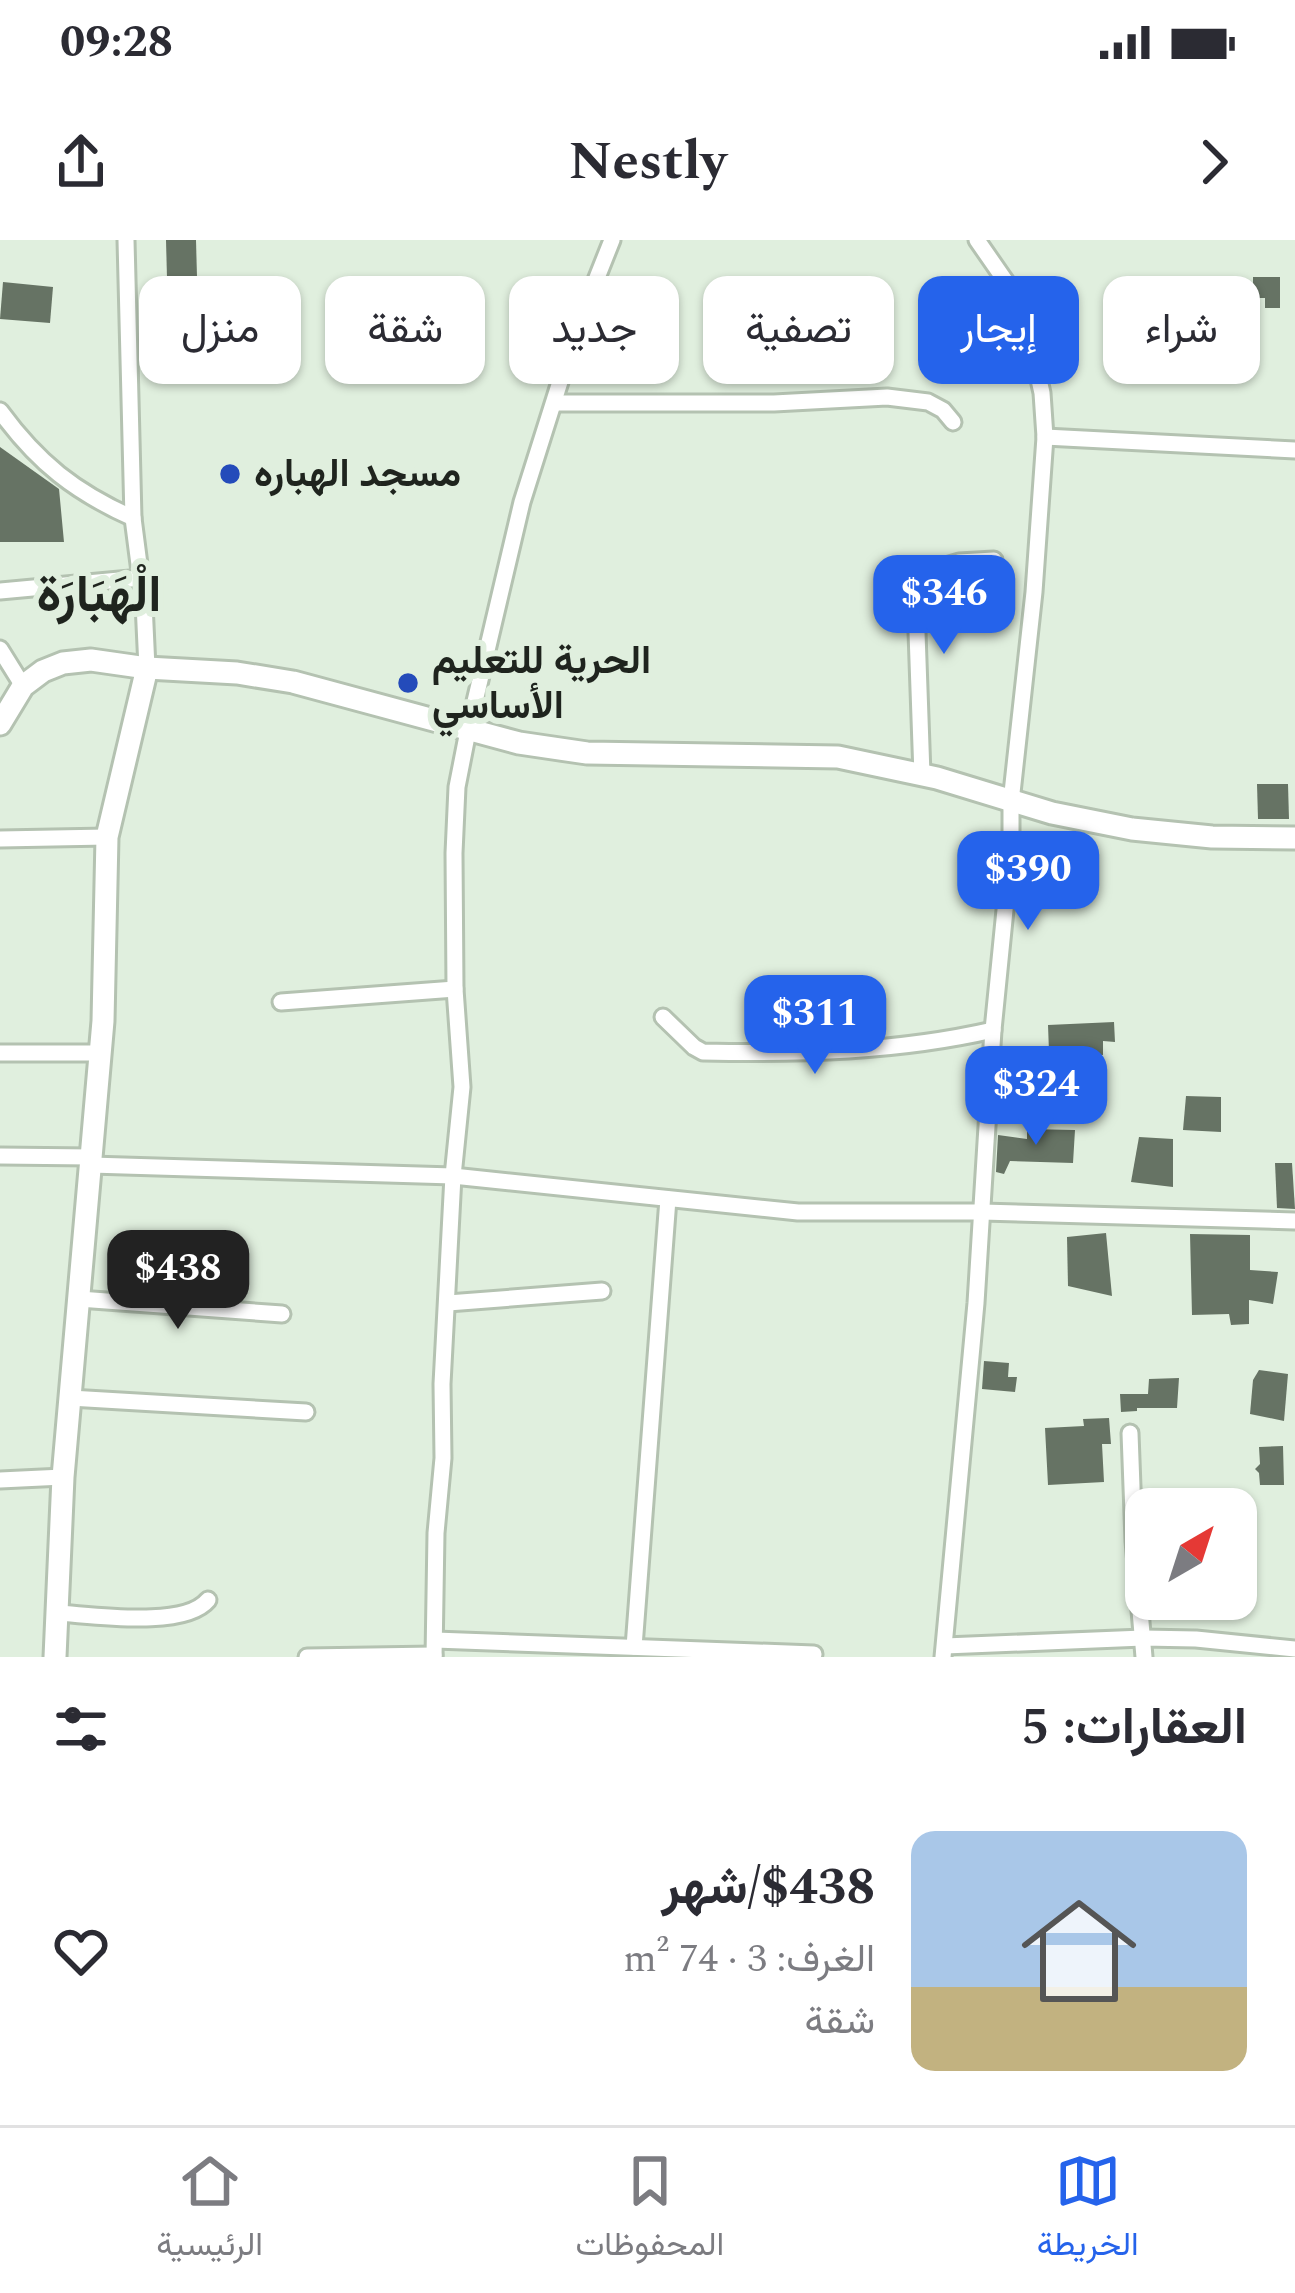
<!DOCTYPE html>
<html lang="ar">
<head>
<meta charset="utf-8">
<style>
	body { margin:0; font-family:Spectral,Vazirmatn,serif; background:#f7f7f7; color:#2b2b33; direction:rtl; height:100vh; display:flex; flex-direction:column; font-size:45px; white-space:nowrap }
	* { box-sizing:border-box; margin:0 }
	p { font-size:39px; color:#7c7c81 }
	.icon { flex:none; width:66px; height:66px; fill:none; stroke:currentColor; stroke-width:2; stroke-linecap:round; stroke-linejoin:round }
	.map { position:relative; height:1417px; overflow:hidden; direction:ltr }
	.details { display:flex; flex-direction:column; background:#fff; flex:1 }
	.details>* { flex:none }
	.banner { position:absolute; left:36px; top:36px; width:1224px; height:108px; direction:rtl; display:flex; gap:24px }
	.needle { width:78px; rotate:39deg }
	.fabs { position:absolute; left:1125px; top:1248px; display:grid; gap:24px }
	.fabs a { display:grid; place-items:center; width:132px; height:132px; border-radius:24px; background:#fff; box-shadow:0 3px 9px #0004; font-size:60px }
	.price { position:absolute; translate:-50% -102px; padding:0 27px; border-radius:24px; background:#2563eb; color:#fff; font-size:39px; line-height:78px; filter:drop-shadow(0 3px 6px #0008) }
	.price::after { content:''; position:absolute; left:50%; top:72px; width:36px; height:27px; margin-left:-18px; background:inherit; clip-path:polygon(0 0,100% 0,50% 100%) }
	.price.active { background:#222; color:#fff }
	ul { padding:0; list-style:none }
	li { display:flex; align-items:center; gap:36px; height:300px; padding:0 48px }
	li span { display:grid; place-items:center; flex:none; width:336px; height:240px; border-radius:24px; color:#555 }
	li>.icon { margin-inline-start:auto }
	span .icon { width:144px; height:144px; fill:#fffc; stroke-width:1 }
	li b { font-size:51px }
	h2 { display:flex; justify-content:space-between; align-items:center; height:144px; padding:0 48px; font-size:51px }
	.chip { padding:0 42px; border-radius:24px; background:#fff; box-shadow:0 3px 9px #0004; font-size:42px; line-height:108px }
	.chip.active { background:#2563eb; color:#fff }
	.status { display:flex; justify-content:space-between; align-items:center; height:84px; padding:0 60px; background:#fff; direction:ltr }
	.status svg { height:33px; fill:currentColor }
	header { display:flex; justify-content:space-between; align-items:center; height:156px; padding:0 48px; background:#fff; font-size:54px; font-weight:700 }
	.tabs { display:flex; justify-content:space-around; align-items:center; height:168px; border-top:3px solid #e1e1e2; background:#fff; font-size:33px; color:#7c7c81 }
	.tabs a { display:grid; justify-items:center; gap:6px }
	.tabs .active { color:#2563eb }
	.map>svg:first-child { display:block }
	.building { fill:#667364 }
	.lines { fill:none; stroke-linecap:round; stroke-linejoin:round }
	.minor-casing { stroke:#b4c2b1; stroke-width:21 }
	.tertiary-casing { stroke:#b4c2b1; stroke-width:27 }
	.minor { stroke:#fff; stroke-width:15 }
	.tertiary { stroke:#fff; stroke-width:21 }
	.poi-dot { fill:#244bba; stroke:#e0efde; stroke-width:4.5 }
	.labels { text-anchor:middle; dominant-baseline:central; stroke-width:12; stroke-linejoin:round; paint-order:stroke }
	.poi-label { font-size:39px; font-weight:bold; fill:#1f241e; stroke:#e0efde; text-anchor:start }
	.district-label { font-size:51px; font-weight:bold; fill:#1f241e; stroke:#e0efde }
</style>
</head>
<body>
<div class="status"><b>09:28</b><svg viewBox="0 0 49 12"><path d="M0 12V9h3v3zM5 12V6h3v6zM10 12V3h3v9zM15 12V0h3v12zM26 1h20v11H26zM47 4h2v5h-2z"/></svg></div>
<header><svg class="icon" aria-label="forward" viewBox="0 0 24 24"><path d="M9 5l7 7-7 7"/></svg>Nestly<svg class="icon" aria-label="share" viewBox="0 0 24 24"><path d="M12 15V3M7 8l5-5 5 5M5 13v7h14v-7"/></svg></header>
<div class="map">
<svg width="1295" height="1417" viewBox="0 0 1295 1417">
	<rect width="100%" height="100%" fill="#e0efde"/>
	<g class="building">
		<path d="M 166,0 L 196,0 L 197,37 L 167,38 Z"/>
		<path d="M 1253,37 L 1280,37 L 1280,68 L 1265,68 L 1265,58 L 1253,58 Z"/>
		<path d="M 3,42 L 53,47 L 50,83 L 0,79 Z"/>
		<path d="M 0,207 L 59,249 L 64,302 L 0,302 Z"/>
		<path d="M 1257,544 L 1288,544 L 1289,579 L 1258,579 Z"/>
		<path d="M 1114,782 L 1115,802 L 1103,801 L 1103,815 L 1049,812 L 1048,785 Z"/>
		<path d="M 1186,856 L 1221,857 L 1221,892 L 1183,890 Z"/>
		<path d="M 1027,889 L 1075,890 L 1073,923 L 1010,921 L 1004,934 L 996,932 L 998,895 L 1027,899 Z"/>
		<path d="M 1139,897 L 1173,899 L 1173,947 L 1131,942 Z"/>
		<path d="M 1275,923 L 1292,923 L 1295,969 L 1277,968 Z"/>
		<path d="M 1106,993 L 1112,1056 L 1068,1046 L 1067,997 Z"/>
		<path d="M 1190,994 L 1250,995 L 1250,1030 L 1278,1032 L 1273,1064 L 1249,1060 L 1249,1084 L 1231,1085 L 1229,1074 L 1192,1075 Z"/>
		<path d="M 984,1121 L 1009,1123 L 1008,1137 L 1017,1137 L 1015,1152 L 982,1149 Z"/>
		<path d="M 1259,1130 L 1288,1134 L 1284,1181 L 1250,1174 L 1253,1140 Z"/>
		<path d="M 1179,1138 L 1177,1168 L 1137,1168 L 1137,1171 L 1121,1172 L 1120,1154 L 1148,1154 L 1149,1139 Z"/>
		<path d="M 1109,1178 L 1111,1204 L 1102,1204 L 1104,1242 L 1048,1245 L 1045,1188 L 1084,1186 L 1083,1179 Z"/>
		<path d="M 1283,1206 L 1284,1245 L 1260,1245 L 1259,1233 L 1255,1229 L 1260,1224 L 1259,1207 Z"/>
	</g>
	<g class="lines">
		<defs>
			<g id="minor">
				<path d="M 126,0 L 133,278 L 144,363 L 147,428"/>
				<path d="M 554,163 L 774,163 L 887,157 L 928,162 L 943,170 L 953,182"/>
				<path d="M 0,171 C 38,223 75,252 133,278"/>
				<path d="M 1045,197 L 1295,210"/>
				<path d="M 0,351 L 141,338"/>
				<path d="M 0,409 L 23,446"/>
				<path d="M 922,535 L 915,335 L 959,322 L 994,320"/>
				<path d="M 0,599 L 107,597"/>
				<path d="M 281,762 L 455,749"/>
				<path d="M 663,777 L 694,807 L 703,812 C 801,814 897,812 993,790"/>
				<path d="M 0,813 L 100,813"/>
				<path d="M 0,916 L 91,917"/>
				<path d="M 91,925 L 453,936 L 798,972 L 982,972 L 1295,981"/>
				<path d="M 79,1059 L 282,1074"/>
				<path d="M 448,1063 L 602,1051"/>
				<path d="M 70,1158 L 306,1172"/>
				<path d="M 1130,1193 L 1134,1301 L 1144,1417"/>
				<path d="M 0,1240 L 63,1237"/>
				<path d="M 57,1373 C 93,1375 184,1389 208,1360"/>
				<path d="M 435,1400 L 814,1414"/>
				<path d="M 945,1406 L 1143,1398 L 1196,1399 L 1295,1409"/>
				<path d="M 634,1407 L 668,959"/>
				<path d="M 307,1417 L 434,1415"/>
				<path d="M 434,1417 L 436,1293 L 443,1218 L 442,1144 L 453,936 L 462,847 L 455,749 L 454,613 L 457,547 L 468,491 L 522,262 L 577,88 L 612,0"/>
				<path d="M 943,1417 L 976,1063 L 993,790 L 1011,610 L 1011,562 L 1034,352 L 1045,197 L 1042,153 L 1029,95 L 1011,49 L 977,0"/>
			</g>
			<g id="tertiary">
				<path d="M 0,484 L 23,446 L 43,431 L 63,423 L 91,420 L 147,428 L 237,433 L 293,442 L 519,503 L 587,513 L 838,517 L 937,538 L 1052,573 L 1132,589 L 1212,597 L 1295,598"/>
				<path d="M 55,1417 L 63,1237 L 103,781 L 107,597 L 147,428"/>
			</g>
		</defs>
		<use href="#minor" class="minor-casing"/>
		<use href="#tertiary" class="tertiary-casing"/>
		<use href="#minor" class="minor"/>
		<use href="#tertiary" class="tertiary"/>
	</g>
	<g class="poi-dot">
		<circle cx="230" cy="234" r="12"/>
		<circle cx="408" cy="443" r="12"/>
	</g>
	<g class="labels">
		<g class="poi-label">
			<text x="254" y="234">مسجد الهباره</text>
			<text x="432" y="421">الحرية للتعليم<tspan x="432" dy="45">الأساسي</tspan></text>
		</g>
		<g class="district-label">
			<text x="99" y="356">الْهَبَارَة</text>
		</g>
	</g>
</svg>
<div class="fabs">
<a><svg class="needle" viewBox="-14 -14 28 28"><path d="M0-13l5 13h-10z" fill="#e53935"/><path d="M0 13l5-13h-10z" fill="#7c7c81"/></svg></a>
</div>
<b class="price" style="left:944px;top:417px">$346</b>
<b class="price" style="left:1028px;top:693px">$390</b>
<b class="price" style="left:815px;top:837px">$311</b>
<b class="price" style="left:1036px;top:908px">$324</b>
<b class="price active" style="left:178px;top:1092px">$438</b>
<div class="banner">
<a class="chip">شراء</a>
<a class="chip active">إيجار</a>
<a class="chip">تصفية</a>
<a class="chip">جديد</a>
<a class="chip">شقة</a>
<a class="chip">منزل</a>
</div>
</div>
<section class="details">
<h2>العقارات: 5<svg class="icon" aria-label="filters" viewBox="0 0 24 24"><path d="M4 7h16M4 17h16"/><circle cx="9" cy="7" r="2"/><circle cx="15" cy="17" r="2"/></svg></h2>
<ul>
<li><span style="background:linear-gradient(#a9c7e8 65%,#c2b280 0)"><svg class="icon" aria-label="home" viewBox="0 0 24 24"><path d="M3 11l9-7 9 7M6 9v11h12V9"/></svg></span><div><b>$438/شهر</b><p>الغرف: 3 · 74 m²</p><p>شقة</p></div><svg class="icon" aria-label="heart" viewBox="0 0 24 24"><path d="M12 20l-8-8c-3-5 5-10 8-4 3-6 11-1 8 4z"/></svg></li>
</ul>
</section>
<nav class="tabs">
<a class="active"><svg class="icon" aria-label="map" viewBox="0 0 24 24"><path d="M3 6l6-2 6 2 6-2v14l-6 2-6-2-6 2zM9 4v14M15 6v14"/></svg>الخريطة</a>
<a><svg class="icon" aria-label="saved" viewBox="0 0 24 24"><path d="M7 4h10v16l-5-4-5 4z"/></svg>المحفوظات</a>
<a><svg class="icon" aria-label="home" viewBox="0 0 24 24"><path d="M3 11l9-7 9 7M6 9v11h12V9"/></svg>الرئيسية</a>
</nav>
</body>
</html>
